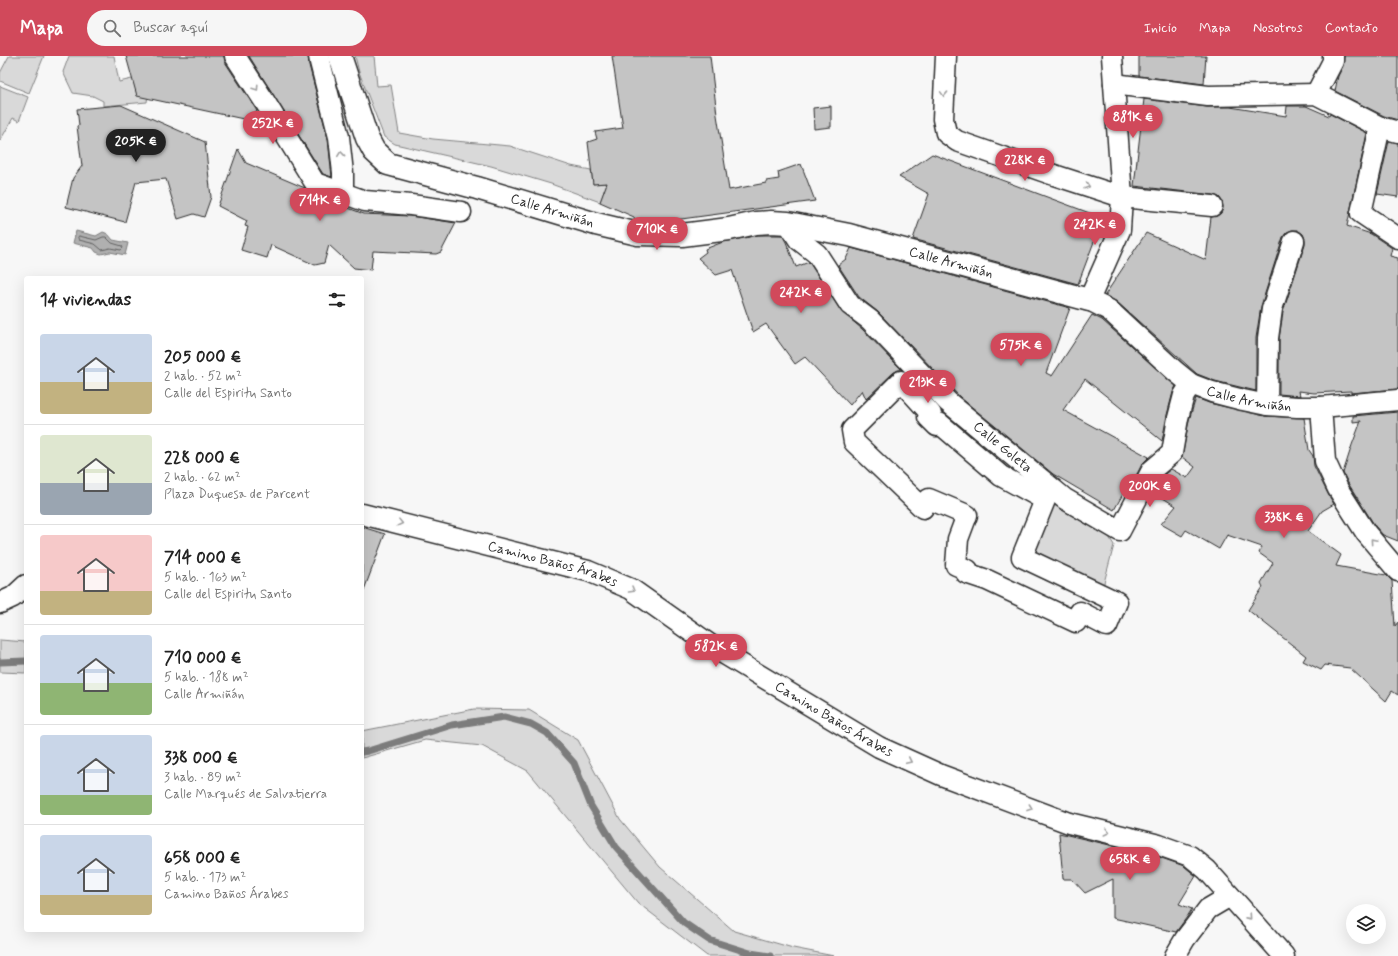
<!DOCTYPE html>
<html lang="es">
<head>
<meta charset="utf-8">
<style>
	body { margin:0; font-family:Mynerve,sans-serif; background:#f6f6f6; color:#222; height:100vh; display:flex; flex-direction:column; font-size:15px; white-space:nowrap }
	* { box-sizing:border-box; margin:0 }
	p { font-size:13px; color:#767676 }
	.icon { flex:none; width:22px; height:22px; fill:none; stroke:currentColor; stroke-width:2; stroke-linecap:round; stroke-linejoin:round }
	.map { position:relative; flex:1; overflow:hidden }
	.details { position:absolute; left:24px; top:220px; width:340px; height:656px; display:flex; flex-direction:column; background:#fff; border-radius:4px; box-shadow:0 4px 16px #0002 }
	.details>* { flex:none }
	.tools { position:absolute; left:1346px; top:848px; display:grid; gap:8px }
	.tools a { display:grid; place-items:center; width:40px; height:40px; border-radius:50%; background:#fff; box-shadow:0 4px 16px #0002; font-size:20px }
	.price { position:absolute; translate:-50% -34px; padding:0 9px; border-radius:14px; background:#d1495b; color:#fff; font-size:13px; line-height:26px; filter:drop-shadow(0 1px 2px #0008) }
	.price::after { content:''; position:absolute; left:50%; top:24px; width:12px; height:9px; margin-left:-6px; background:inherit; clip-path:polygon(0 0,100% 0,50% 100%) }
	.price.selected { background:#222; color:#fff }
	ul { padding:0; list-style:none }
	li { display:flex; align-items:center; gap:12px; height:100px; padding:0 16px }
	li+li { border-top:1px solid #e0e0e0 }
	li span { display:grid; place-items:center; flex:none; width:112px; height:80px; border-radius:4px; color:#555 }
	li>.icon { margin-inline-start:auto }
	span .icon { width:48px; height:48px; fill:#fffc; stroke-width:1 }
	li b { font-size:17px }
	h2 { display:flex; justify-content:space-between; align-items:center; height:48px; padding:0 16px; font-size:17px }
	header { display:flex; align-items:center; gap:24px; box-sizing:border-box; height:56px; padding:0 20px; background:#d1495b; color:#fff }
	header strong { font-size:19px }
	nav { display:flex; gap:22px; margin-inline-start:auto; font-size:14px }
	.search { width:280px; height:36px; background:#f6f6f6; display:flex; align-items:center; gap:10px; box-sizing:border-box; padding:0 14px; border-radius:22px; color:#767676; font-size:15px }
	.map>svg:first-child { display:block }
	.green { fill:#d9d9d9; stroke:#828282 }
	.water { fill:#b0b0b0; stroke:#7b7b7b }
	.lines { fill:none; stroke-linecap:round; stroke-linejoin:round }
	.shore { stroke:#606060; stroke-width:1 }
	.stream { stroke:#7b7b7b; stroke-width:7 }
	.building { fill:#c4c4c4; stroke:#2b2b2b }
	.street-casing { stroke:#2b2b2b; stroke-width:23 }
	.secondary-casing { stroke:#2b2b2b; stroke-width:25 }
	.street { stroke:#fff; stroke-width:20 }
	.secondary { stroke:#fff; stroke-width:22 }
	.oneway { stroke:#a0a0a0 }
	.labels { text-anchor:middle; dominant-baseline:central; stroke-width:3.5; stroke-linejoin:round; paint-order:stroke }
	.street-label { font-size:14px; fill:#2b2b2b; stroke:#fff }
</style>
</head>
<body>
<header>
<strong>Mapa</strong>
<div class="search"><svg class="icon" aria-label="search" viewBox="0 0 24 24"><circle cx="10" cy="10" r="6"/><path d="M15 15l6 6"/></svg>Buscar aquí</div>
<nav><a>Inicio</a><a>Mapa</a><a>Nosotros</a><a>Contacto</a></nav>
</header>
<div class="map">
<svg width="1398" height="900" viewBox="0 0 1398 900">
	<rect width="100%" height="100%" fill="#f7f7f7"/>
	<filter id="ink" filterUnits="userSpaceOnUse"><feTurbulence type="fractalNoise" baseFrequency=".025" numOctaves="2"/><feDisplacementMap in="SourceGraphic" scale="8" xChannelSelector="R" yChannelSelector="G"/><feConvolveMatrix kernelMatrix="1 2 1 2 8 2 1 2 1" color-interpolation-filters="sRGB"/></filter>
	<g filter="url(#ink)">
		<g class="green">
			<path d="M 9,0 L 44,0 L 29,37 L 0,25 L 0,17 Z"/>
			<path d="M 69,0 L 114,0 L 119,26 L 132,23 L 150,25 L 147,46 L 103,50 L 103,45 L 93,40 L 73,37 L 63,16 Z"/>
			<path d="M 355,0 L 374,0 L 377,30 L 391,29 L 399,77 L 433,83 L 510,90 L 571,110 L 591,114 L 593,128 L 607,127 L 600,146 L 551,128 L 491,110 L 395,88 L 384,81 L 359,16 Z"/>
			<path d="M 0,30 L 28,41 L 19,65 L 13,62 L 0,85 Z"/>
			<path d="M 1045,444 L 1109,481 L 1114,489 L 1101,538 L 1022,501 Z"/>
			<path d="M 0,584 L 26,586 L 26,617 L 0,616 Z"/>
			<path d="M 474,653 L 529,654 L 578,684 L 620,763 L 660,811 L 734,875 L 793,892 L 834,900 L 707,900 L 638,847 L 528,715 L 482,690 L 425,684 L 362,702 L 362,675 Z"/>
		</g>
		<path class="water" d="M 76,175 L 96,180 L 103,176 L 108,178 L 113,184 L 128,187 L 125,199 L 110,196 L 101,198 L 96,196 L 93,192 L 73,187 Z"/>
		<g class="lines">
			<path class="shore" d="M 79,180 L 96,184 L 103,181 L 106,181 L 112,187 L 122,190 L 123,192 L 121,194 L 110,192 L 102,194 L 95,188 L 79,184 L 78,182 Z"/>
			<g class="stream">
				<path d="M 0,606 L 26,605"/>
				<path d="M 362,696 L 368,695 L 452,669 L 504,661 L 531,668 L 547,677 L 574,707 L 591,750 L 616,791 L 684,867 L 709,884 L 750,897 L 770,900"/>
			</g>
		</g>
		<g class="building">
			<path d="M 126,0 L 224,0 L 225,6 L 257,55 L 248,64 L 137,40 Z"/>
			<path d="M 249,0 L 308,0 L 309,9 L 328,83 L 332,121 L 323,118 Z"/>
			<path d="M 612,0 L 710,0 L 717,59 L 729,134 L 766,127 L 766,125 L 779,123 L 778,116 L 801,108 L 815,145 L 659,166 L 635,164 L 634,161 L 600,146 L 607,127 L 593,128 L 588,86 L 597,83 L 595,76 L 623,72 Z"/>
			<path d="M 1139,0 L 1206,0 L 1204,28 L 1139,20 Z"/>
			<path d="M 1344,0 L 1398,0 L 1398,64 L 1384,60 L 1335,35 L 1338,20 L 1343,10 Z"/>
			<path d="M 1144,43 L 1207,51 L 1230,51 L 1286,60 L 1287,50 L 1306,50 L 1329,60 L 1330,58 L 1367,77 L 1347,170 L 1371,178 L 1392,192 L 1390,200 L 1398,202 L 1398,333 L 1351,337 L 1351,335 L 1314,337 L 1299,335 L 1300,340 L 1279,338 L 1279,283 L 1283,256 L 1305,188 L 1305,183 L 1303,178 L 1297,174 L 1292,174 L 1287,176 L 1283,181 L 1261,250 L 1256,282 L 1256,335 L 1215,325 L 1197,318 L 1117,246 L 1105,239 L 1146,177 L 1206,204 L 1211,161 L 1217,160 L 1221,157 L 1223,152 L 1222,145 L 1219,141 L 1214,139 L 1134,130 Z"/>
			<path d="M 121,49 L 205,86 L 211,141 L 204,161 L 194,158 L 178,163 L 166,123 L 136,126 L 125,166 L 66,151 L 73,122 L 82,110 L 77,70 L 79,69 L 77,53 Z"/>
			<path d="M 831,50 L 831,71 L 814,73 L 813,52 Z"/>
			<path d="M 1389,85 L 1398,87 L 1398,141 L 1377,138 Z"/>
			<path d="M 238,93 L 246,107 L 305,132 L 311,138 L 364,158 L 410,160 L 456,167 L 441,196 L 436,198 L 373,195 L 371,214 L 354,212 L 329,189 L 324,207 L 315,209 L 271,189 L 267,202 L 241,194 L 248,171 L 245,170 L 247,165 L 218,150 Z"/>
			<path d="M 932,98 L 1103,162 L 1078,228 L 913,183 L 929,138 L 899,121 Z"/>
			<path d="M 758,179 L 782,179 L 786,186 L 796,211 L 809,206 L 841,255 L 862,273 L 902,314 L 898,314 L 893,317 L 866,343 L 862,334 L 850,349 L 805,301 L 795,308 L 766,268 L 753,276 L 732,214 L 716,219 L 698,202 L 706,196 L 705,193 L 723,186 Z"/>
			<path d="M 851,192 L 1070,252 L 1046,317 L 1052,320 L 1092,259 L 1102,264 L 1176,330 L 1173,336 L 1167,359 L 1162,385 L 1085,323 L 1063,354 L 1149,401 L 1142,408 L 1134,424 L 1132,422 L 1114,454 L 1053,418 L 961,342 L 878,256 L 859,241 L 838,209 L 846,203 Z"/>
			<path d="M 1196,342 L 1209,347 L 1265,360 L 1304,362 L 1309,394 L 1313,400 L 1314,410 L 1328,438 L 1334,448 L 1322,455 L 1308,475 L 1341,499 L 1336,510 L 1386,519 L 1392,525 L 1395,570 L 1398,566 L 1398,639 L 1392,635 L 1386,645 L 1350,612 L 1325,609 L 1321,614 L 1303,605 L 1306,600 L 1248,554 L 1263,531 L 1261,527 L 1273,507 L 1259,497 L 1262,491 L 1227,479 L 1219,493 L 1186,474 L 1182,480 L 1161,468 L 1176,450 L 1153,436 L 1161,421 L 1171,413 L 1187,422 L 1195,411 L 1182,401 L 1189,364 Z"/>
			<path d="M 1398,356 L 1398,485 L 1383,479 L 1375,470 L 1348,427 L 1343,417 L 1352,389 L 1361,365 L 1353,366 L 1353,360 Z"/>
			<path d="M 362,471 L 385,478 L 364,534 L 362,533 Z"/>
			<path d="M 1059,777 L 1156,800 L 1184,810 L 1196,820 L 1179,848 L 1192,853 L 1187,861 L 1176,876 L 1113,862 L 1113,823 L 1085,837 L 1072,823 L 1063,823 Z"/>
		</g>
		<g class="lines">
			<defs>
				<g id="street">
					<path d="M 235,0 L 265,46 L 315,127 L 365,145 L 411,149 L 461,156"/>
					<path d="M 319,0 L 320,6 L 339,81 L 343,117 L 343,137"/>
					<path d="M 946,0 L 943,63 L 946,77 L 957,85 L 1051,118 L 1122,141 L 1212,150"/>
					<path id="s1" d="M 1112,0 L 1122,141 L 1120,174 L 1089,244 L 1109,254 L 1175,315 L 1191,328 L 1212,336 L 1243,344 L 1267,349 L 1297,351 L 1321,351 L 1398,344"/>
					<path d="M 1114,28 L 1208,40 L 1316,38 L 1380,71 L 1398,76"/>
					<path d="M 1316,38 L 1333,5 L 1333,0"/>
					<path d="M 1380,71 L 1361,157 L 1398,182"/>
					<path id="s2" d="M 788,167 L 799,184 L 817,198 L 850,249 L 870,264 L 948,346 L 1065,443 L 1120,475 L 1152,414 L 1172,397 L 1178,362 L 1184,339 L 1191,328"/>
					<path d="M 901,325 L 931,358 L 928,361 L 937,370 L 939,367 L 1001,420 L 1045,444 L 1022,501 L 1117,546 L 1107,570 L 1080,556 L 1076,566 L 987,524 L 966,517 L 968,514 L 956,509 L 958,483 L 967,459 L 929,443 L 923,452 L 854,386 L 852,374 Z"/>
					<path d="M 1267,349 L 1268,282 L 1272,253 L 1294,185"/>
					<path d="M 1321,351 L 1325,405 L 1338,433 L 1366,477 L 1398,515"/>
					<path id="s3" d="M 362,458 L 588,515 L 631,533 L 716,593 L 879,691 L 941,719 L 1069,767 L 1159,789 L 1190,800 L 1207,814 L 1284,900"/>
					<path d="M 0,547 L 13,541 L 26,529"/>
					<path d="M 1175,900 L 1185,883 L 1208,853 L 1230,840"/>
				</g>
				<g id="secondary">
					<path id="s4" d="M 340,0 L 367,82 L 374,95 L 388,108 L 477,132 L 596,168 L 638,178 L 682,179 L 729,173 L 756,167 L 771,166 L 788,167 L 849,179 L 1089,244"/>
				</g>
			</defs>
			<use href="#street" class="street-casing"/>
			<use href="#secondary" class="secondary-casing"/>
			<use href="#street" class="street"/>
			<use href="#secondary" class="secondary"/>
		</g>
		<defs><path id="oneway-chevron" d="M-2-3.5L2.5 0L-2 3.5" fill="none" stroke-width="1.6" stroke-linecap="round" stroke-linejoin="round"/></defs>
		<g class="oneway">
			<use href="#oneway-chevron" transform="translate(256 32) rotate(56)"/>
			<use href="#oneway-chevron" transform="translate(944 38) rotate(92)"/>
			<use href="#oneway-chevron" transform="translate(341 98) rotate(-96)"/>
			<use href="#oneway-chevron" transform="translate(1087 130) rotate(18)"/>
			<use href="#oneway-chevron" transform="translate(400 467) rotate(14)"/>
			<use href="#oneway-chevron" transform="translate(1373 485) rotate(-131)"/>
			<use href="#oneway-chevron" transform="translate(632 534) rotate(30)"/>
			<use href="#oneway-chevron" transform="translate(909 705) rotate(25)"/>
			<use href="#oneway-chevron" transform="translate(1030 752) rotate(20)"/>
			<use href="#oneway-chevron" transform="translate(1107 776) rotate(14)"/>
			<use href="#oneway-chevron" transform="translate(1249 861) rotate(48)"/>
		</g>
	</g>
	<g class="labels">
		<g class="street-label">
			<text stroke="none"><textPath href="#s4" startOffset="291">Calle Armiñán</textPath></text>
			<text stroke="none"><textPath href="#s4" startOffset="699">Calle Armiñán</textPath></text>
			<text stroke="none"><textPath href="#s1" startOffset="444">Calle Armiñán</textPath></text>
			<text stroke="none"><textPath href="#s2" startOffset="313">Calle Goleta</textPath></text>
			<text stroke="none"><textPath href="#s3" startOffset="197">Camino Baños Árabes</textPath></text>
			<text stroke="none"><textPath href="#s3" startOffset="521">Camino Baños Árabes</textPath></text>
		</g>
	</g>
</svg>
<div class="tools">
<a><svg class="icon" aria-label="layers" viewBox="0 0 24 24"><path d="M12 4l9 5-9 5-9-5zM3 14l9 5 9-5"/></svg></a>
</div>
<b class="price" style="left:1133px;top:83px">881K €</b>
<b class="price" style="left:273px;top:89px">252K €</b>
<b class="price selected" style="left:136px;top:107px">205K €</b>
<b class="price" style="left:1025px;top:126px">228K €</b>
<b class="price" style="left:320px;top:166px">714K €</b>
<b class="price" style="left:1095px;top:190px">242K €</b>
<b class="price" style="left:657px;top:195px">710K €</b>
<b class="price" style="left:801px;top:258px">242K €</b>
<b class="price" style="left:1021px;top:311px">575K €</b>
<b class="price" style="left:928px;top:348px">213K €</b>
<b class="price" style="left:1150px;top:452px">200K €</b>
<b class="price" style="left:1284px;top:483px">338K €</b>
<b class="price" style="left:716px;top:612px">582K €</b>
<b class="price" style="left:1130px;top:825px">658K €</b>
<section class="details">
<h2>14 viviendas<svg class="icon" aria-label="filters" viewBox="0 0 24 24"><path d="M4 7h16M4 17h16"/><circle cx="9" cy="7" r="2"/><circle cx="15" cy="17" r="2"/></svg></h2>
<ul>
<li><span style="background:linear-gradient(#c9d6e8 60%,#c2b280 0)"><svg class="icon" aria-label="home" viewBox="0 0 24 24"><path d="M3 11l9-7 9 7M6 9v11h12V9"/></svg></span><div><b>205 000 €</b><p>2 hab. · 52 m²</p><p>Calle del Espiritu Santo</p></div></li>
<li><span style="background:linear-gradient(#dfe7d0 60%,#9aa5b1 0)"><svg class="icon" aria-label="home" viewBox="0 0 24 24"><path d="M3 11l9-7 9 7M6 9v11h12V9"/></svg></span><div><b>228 000 €</b><p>2 hab. · 62 m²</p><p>Plaza Duquesa de Parcent</p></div></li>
<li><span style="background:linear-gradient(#f6c9c9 70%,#c2b280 0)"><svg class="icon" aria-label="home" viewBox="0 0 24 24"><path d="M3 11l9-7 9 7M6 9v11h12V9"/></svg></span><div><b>714 000 €</b><p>5 hab. · 163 m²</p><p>Calle del Espiritu Santo</p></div></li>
<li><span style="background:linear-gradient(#c9d6e8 60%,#8fb573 0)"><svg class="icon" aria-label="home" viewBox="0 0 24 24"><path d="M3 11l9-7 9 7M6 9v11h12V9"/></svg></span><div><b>710 000 €</b><p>5 hab. · 188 m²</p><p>Calle Armiñán</p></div></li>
<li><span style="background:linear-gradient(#c9d6e8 75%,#8fb573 0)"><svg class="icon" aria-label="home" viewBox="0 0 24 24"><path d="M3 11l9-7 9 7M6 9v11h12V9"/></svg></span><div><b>338 000 €</b><p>3 hab. · 89 m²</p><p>Calle Marqués de Salvatierra</p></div></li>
<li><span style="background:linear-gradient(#c9d6e8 75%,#c2b280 0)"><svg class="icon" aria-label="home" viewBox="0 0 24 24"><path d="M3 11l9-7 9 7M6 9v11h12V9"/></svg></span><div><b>658 000 €</b><p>5 hab. · 173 m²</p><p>Camino Baños Árabes</p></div></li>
</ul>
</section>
</div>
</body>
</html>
